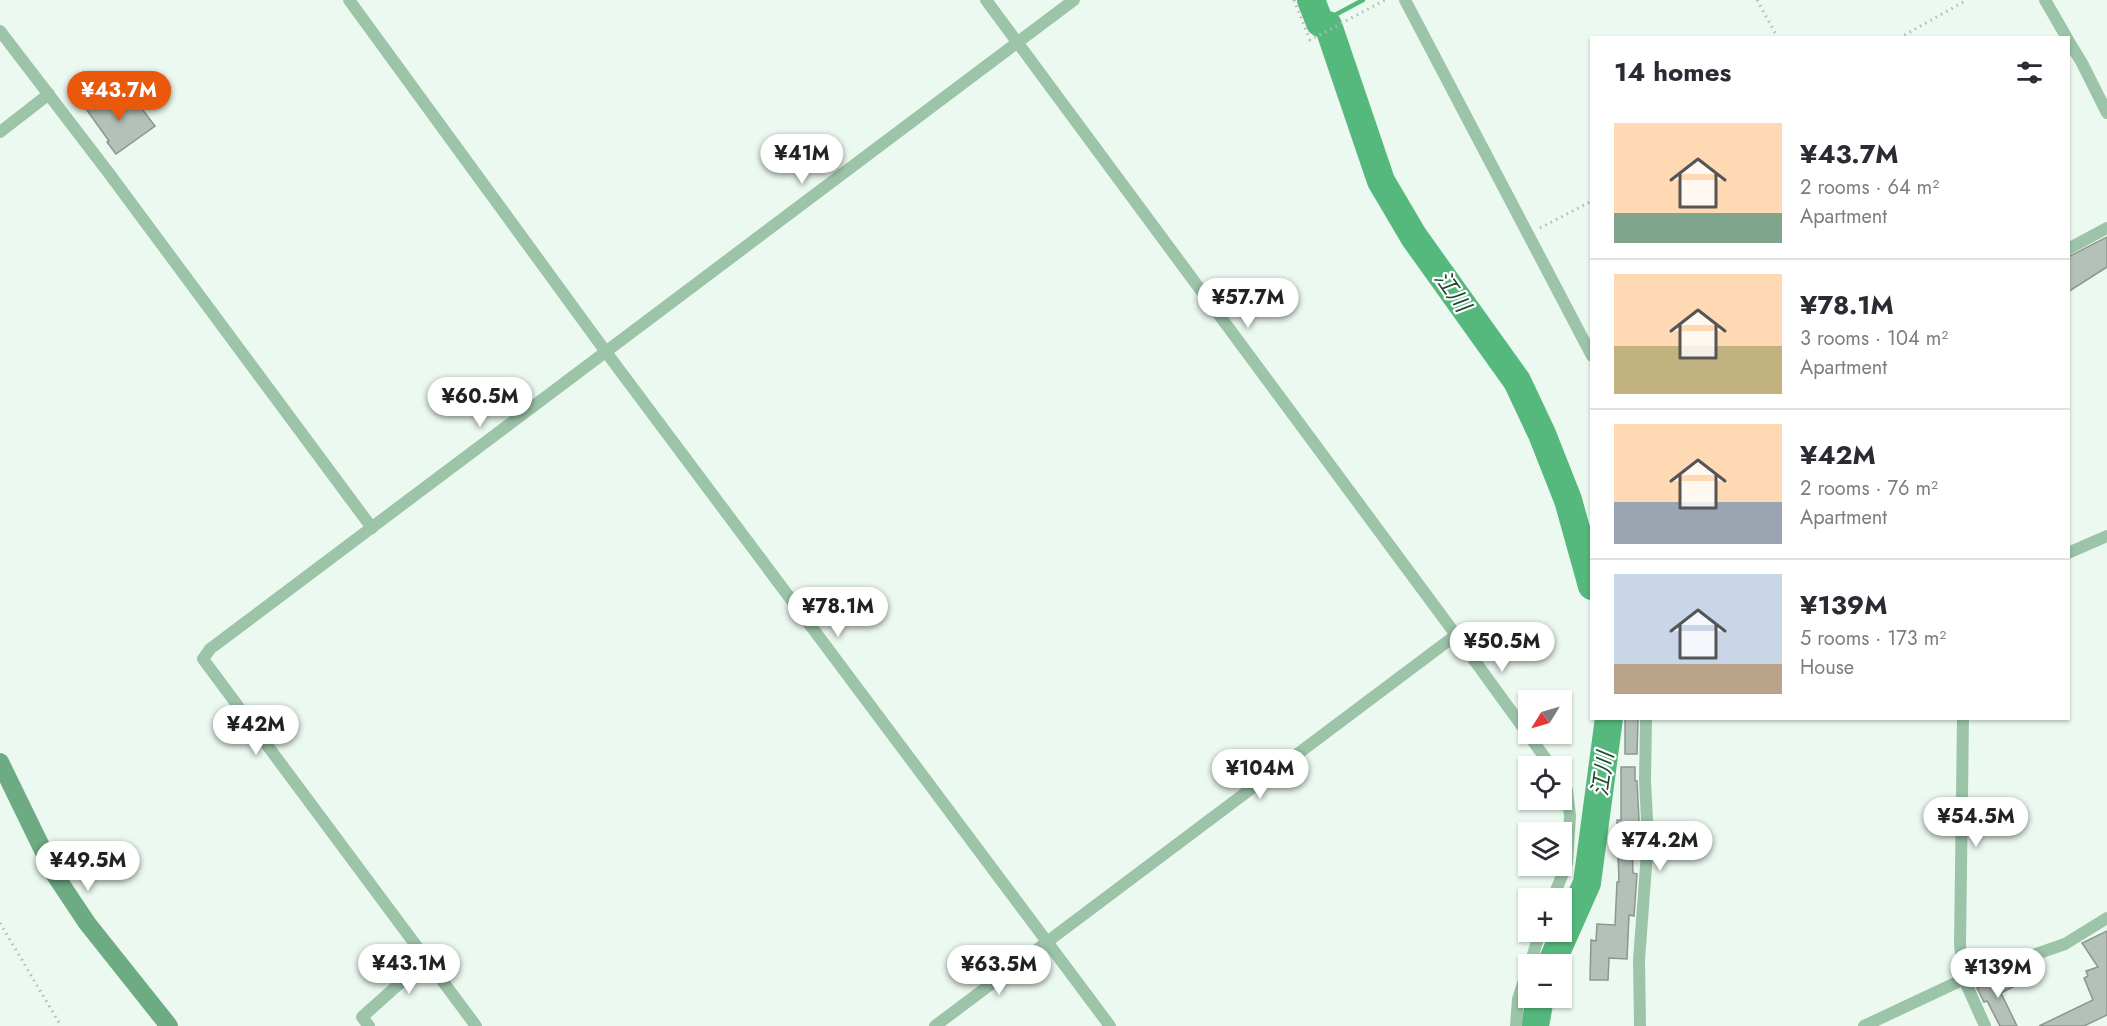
<!DOCTYPE html>
<html lang="en">
<head>
<meta charset="utf-8">
<style>
	body { margin:0; font-family:Jost,"Noto Sans JP",sans-serif; background:#f7f7f7; color:#2b2b33; height:100vh; display:flex; flex-direction:column; font-size:22px; white-space:nowrap }
	* { box-sizing:border-box; margin:0 }
	p { font-size:20px; color:#7c7c81 }
	.icon { flex:none; width:33px; height:33px; fill:none; stroke:currentColor; stroke-width:2; stroke-linecap:round; stroke-linejoin:round }
	.map { position:relative; flex:1; overflow:hidden }
	.details { position:absolute; left:1590px; top:36px; width:480px; height:684px; display:flex; flex-direction:column; background:#fff; border-radius:0px; box-shadow:0 2px 4px #0004 }
	.details>* { flex:none }
	.needle { width:39px; rotate:233deg }
	.buttons { position:absolute; left:1518px; top:690px; display:grid; gap:12px }
	.buttons a { display:grid; place-items:center; width:54px; height:54px; border-radius:0px; background:#fff; box-shadow:0 2px 4px #0004; font-size:30px }
	.price { position:absolute; translate:-50% -51px; padding:0 14px; border-radius:21px; background:#fff; color:#222; font-size:20px; line-height:39px; filter:drop-shadow(0 2px 3px #0008) }
	.price::after { content:''; position:absolute; left:50%; top:36px; width:18px; height:14px; margin-left:-9px; background:inherit; clip-path:polygon(0 0,100% 0,50% 100%) }
	.price.on { background:#ea580c; color:#fff }
	ul { padding:0; list-style:none }
	li { display:flex; align-items:center; gap:18px; height:150px; padding:0 24px }
	li+li { border-top:2px solid #e1e1e2 }
	li span { display:grid; place-items:center; flex:none; width:168px; height:120px; border-radius:0px; color:#555 }
	li>.icon { margin-inline-start:auto }
	span .icon { width:72px; height:72px; fill:#fffc; stroke-width:1 }
	li b { font-size:26px }
	h2 { display:flex; justify-content:space-between; align-items:center; height:72px; padding:0 24px; font-size:26px }
	.map>svg:first-child { display:block }
	.lines { fill:none; stroke-linecap:round; stroke-linejoin:round }
	.stream { stroke:#55b87d; stroke-width:4.5 }
	.river { stroke:#55b87d; stroke-width:28 }
	.building { fill:#b4c1b8; stroke:#8b978e; stroke-width:1.5 }
	.path { stroke:#b1bbb4; stroke-width:3; stroke-dasharray:1.5 4.5; stroke-linecap:butt }
	.street { stroke:#9cc4a8; stroke-width:12 }
	.secondary { stroke:#6dab83; stroke-width:18 }
	.labels { text-anchor:middle; dominant-baseline:central; stroke-width:4.5; stroke-linejoin:round; paint-order:stroke }
	.water-label { font-size:22px; font-style:italic; fill:#1e472e; stroke:#fff }
</style>
</head>
<body>
<div class="map">
<svg width="2107" height="1026" viewBox="0 0 2107 1026">
	<rect width="100%" height="100%" fill="#ecf9f0"/>
	<g class="lines">
		<path class="stream" d="M 1320,23 L 1363,0"/>
		<g class="river">
			<path d="M 1311,0 L 1320,23 L 1328,25 L 1381,181 L 1414,237 L 1517,381 L 1542,434 L 1568,500 L 1592,586"/>
			<path d="M 1551,964 L 1587,883 L 1609,718"/>
			<path d="M 1535,1026 L 1540,998"/>
		</g>
	</g>
	<g class="building">
		<path d="M 104,91 L 120,113 L 136,101 L 155,126 L 116,154 L 107,142 L 109,141 L 84,106 Z"/>
		<path d="M 2107,237 L 2107,267 L 2068,292 L 2068,257 Z"/>
		<path d="M 1625,718 L 1638,718 L 1637,754 L 1625,754 Z"/>
		<path d="M 1621,767 L 1635,767 L 1635,781 L 1637,781 L 1640,839 L 1639,844 L 1632,844 L 1633,873 L 1637,874 L 1634,916 L 1629,915 L 1627,959 L 1609,958 L 1608,980 L 1590,980 L 1591,940 L 1596,941 L 1597,924 L 1615,925 L 1617,882 L 1619,882 L 1617,820 L 1621,820 Z"/>
		<path d="M 2107,931 L 2107,1015 L 2084,1026 L 2039,1026 L 2093,1000 L 2084,978 L 2088,976 L 2086,971 L 2098,967 L 2082,943 Z"/>
		<path d="M 2006,973 L 2013,987 L 2001,993 L 2017,1026 L 2000,1026 L 1987,1001 L 1984,1002 L 1977,988 Z"/>
	</g>
	<g class="lines">
		<g class="path">
			<path d="M 1294,0 L 1310,40 L 1385,0"/>
			<path d="M 1757,0 L 1778,38"/>
			<path d="M 1899,38 L 1967,0"/>
			<path d="M 1540,228 L 1592,201"/>
			<path d="M 0,923 L 61,1026"/>
		</g>
		<g class="street">
			<path d="M 349,0 L 606,352 L 1110,1026"/>
			<path d="M 986,0 L 1456,635 L 1551,766"/>
			<path d="M 1405,0 L 1592,356"/>
			<path d="M 2045,0 L 2067,38"/>
			<path d="M 0,31 L 108,172 L 372,528"/>
			<path d="M 2068,40 L 2082,63 L 2107,113"/>
			<path d="M 0,132 L 49,94"/>
			<path d="M 2068,249 L 2107,228"/>
			<path d="M 2068,553 L 2107,536"/>
			<path d="M 1963,718 L 1960,945 L 1964,979 L 1985,1026"/>
			<path d="M 1553,898 L 1567,863 L 1570,816 L 1567,790 L 1562,782"/>
			<path d="M 1530,964 L 1540,932"/>
			<path d="M 369,1026 L 362,1017 L 426,960"/>
			<path d="M 476,1026 L 203,659 L 210,649 L 1074,0"/>
			<path d="M 935,1026 L 1456,635"/>
			<path d="M 1516,1026 L 1518,999 L 1528,968"/>
			<path d="M 1640,1026 L 1639,960 L 1648,839 L 1645,781 L 1646,718"/>
			<path d="M 1864,1026 L 1964,979 L 2065,944 L 2107,918"/>
		</g>
		<path class="secondary" d="M 0,762 L 55,875 L 87,923 L 169,1026"/>
	</g>
	<g class="labels">
		<g class="water-label">
			<text transform="translate(1453 291) rotate(55)">江川</text>
			<text transform="translate(1602 774) rotate(-82)">江川</text>
		</g>
	</g>
</svg>
<div class="buttons">
<a><svg class="needle" viewBox="-14 -14 28 28"><path d="M0-13l5 13h-10z" fill="#e53935"/><path d="M0 13l5-13h-10z" fill="#7c7c81"/></svg></a>
<a><svg class="icon" aria-label="locate" viewBox="0 0 24 24"><circle cx="12" cy="12" r="6"/><path d="M12 2v4M12 18v4M2 12h4M18 12h4"/></svg></a>
<a><svg class="icon" aria-label="layers" viewBox="0 0 24 24"><path d="M12 4l9 5-9 5-9-5zM3 14l9 5 9-5"/></svg></a>
<a>+</a>
<a>−</a>
</div>
<b class="price on" style="left:119px;top:122px">¥43.7M</b>
<b class="price" style="left:802px;top:185px">¥41M</b>
<b class="price" style="left:1248px;top:329px">¥57.7M</b>
<b class="price" style="left:480px;top:428px">¥60.5M</b>
<b class="price" style="left:838px;top:638px">¥78.1M</b>
<b class="price" style="left:1502px;top:673px">¥50.5M</b>
<b class="price" style="left:256px;top:756px">¥42M</b>
<b class="price" style="left:1260px;top:800px">¥104M</b>
<b class="price" style="left:1976px;top:848px">¥54.5M</b>
<b class="price" style="left:1660px;top:872px">¥74.2M</b>
<b class="price" style="left:88px;top:892px">¥49.5M</b>
<b class="price" style="left:409px;top:995px">¥43.1M</b>
<b class="price" style="left:999px;top:996px">¥63.5M</b>
<b class="price" style="left:1998px;top:999px">¥139M</b>
<section class="details">
<h2>14 homes<svg class="icon" aria-label="filters" viewBox="0 0 24 24"><path d="M4 7h16M4 17h16"/><circle cx="9" cy="7" r="2"/><circle cx="15" cy="17" r="2"/></svg></h2>
<ul>
<li><span style="background:linear-gradient(#ffd9b3 75%,#7fa58c 0)"><svg class="icon" aria-label="home" viewBox="0 0 24 24"><path d="M3 11l9-7 9 7M6 9v11h12V9"/></svg></span><div><b>¥43.7M</b><p>2 rooms · 64 m²</p><p>Apartment</p></div></li>
<li><span style="background:linear-gradient(#ffd9b3 60%,#c2b280 0)"><svg class="icon" aria-label="home" viewBox="0 0 24 24"><path d="M3 11l9-7 9 7M6 9v11h12V9"/></svg></span><div><b>¥78.1M</b><p>3 rooms · 104 m²</p><p>Apartment</p></div></li>
<li><span style="background:linear-gradient(#ffd9b3 65%,#9aa5b1 0)"><svg class="icon" aria-label="home" viewBox="0 0 24 24"><path d="M3 11l9-7 9 7M6 9v11h12V9"/></svg></span><div><b>¥42M</b><p>2 rooms · 76 m²</p><p>Apartment</p></div></li>
<li><span style="background:linear-gradient(#c9d6e8 75%,#b9a48a 0)"><svg class="icon" aria-label="home" viewBox="0 0 24 24"><path d="M3 11l9-7 9 7M6 9v11h12V9"/></svg></span><div><b>¥139M</b><p>5 rooms · 173 m²</p><p>House</p></div></li>
</ul>
</section>
</div>
</body>
</html>
